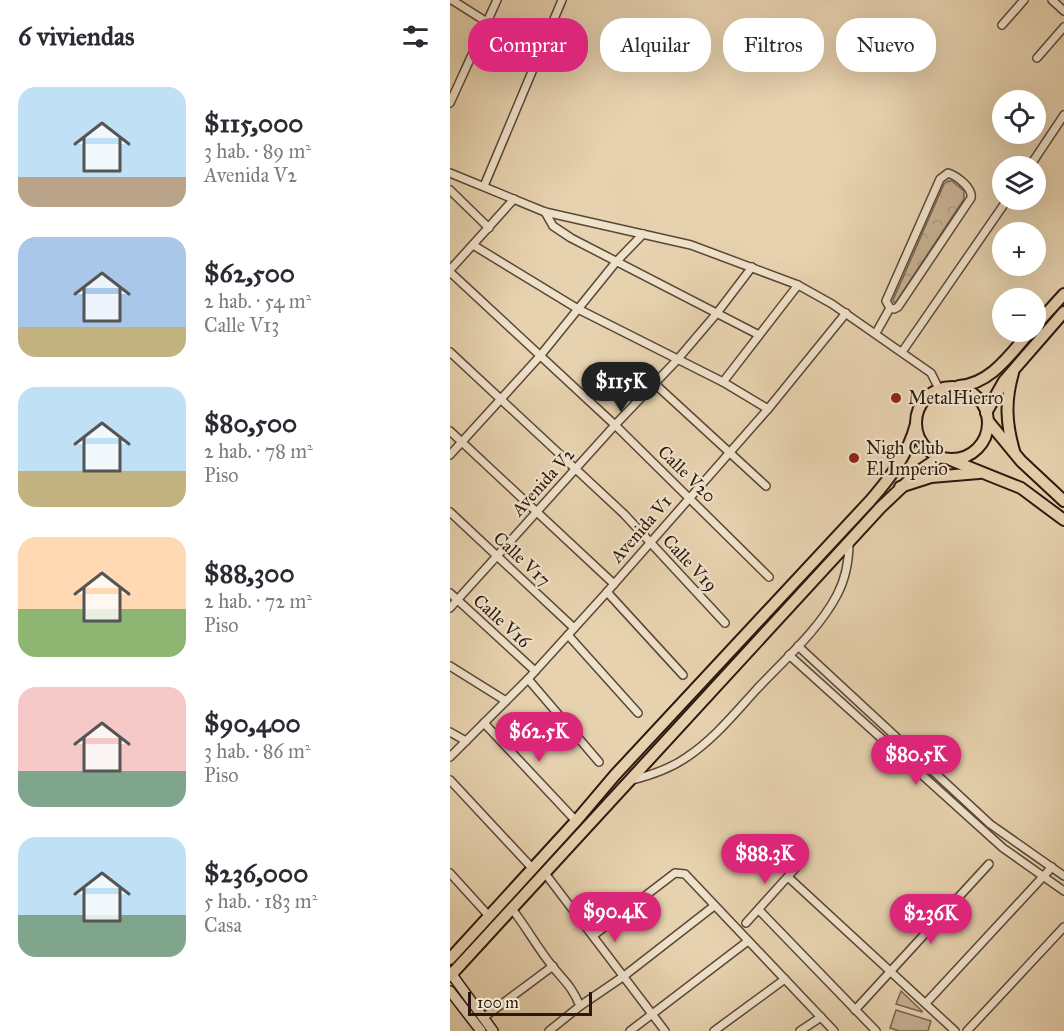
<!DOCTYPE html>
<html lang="es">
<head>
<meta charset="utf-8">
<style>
	body { margin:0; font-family:"IM FELL Great Primer",serif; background:#f2f2f3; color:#2b2b33; height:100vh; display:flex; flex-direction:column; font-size:22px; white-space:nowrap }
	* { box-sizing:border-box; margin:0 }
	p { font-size:20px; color:#7c7c81 }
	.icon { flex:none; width:33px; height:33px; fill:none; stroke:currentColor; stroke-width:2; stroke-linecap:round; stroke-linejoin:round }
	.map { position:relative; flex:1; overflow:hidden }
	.sheet { display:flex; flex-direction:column; background:#fff; width:450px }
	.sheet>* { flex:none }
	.top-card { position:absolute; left:18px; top:18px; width:506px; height:54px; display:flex; gap:12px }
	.tools { position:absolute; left:542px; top:90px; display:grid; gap:12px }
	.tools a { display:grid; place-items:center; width:54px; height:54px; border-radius:50%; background:#fff; box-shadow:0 6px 24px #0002; font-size:30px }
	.scale { position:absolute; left:18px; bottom:15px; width:124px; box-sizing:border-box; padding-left:6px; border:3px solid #2c170e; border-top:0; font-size:16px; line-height:21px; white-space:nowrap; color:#2c170e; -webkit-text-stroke:4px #efe2cb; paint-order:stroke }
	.price { position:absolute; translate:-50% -51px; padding:0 14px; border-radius:21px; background:#db2777; color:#fff; font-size:20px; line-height:39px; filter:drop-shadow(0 2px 3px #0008) }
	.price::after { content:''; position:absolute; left:50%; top:36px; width:18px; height:14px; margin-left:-9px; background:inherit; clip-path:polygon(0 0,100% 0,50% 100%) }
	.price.selected { background:#222; color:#fff }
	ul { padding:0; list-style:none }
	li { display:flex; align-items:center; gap:18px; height:150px; padding:0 18px }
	li span { display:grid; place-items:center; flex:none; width:168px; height:120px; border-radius:18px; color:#555 }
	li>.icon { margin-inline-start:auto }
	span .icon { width:72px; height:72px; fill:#fffc; stroke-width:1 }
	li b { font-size:26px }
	h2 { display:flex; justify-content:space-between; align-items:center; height:72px; padding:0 18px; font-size:26px }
	.pill { padding:0 21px; border-radius:24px; background:#fff; box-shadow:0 6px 24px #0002; font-size:21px; line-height:54px }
	.pill.selected { background:#db2777; color:#fff }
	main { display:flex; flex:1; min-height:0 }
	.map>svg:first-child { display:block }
	.grass { fill:url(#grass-tufts); stroke:#7a6451; stroke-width:1.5 }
	.park { fill:url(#park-crowns); stroke:#7a6451; stroke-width:1.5 }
	.pitch { fill:#c7b294; stroke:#7a6451; stroke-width:1.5 }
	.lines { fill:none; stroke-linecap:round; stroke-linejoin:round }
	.minor-casing { stroke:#5b4636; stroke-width:10 }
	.secondary-casing { stroke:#2c170e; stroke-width:12 }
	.primary-casing { stroke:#2c170e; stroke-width:14 }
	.trunk-casing { stroke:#2c170e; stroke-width:14 }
	.minor { stroke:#efe2cb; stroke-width:7 }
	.secondary { stroke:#efe2cb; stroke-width:9 }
	.primary { stroke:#e7d2af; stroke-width:10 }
	.trunk { stroke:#e7d2af; stroke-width:10 }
	.poi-dot { fill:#8f2418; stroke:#efe2cb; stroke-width:2 }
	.labels { text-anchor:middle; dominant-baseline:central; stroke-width:4.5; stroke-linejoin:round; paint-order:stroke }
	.poi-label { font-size:18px; fill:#2c170e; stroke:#efe2cb; text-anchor:start }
	.street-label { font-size:18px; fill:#2c170e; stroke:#efe2cb }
</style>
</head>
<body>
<main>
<section class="sheet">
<h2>6 viviendas<svg class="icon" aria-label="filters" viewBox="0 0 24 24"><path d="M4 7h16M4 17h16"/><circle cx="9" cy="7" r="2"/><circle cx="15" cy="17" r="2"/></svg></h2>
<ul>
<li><span style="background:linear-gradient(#bfe0f5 75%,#b9a48a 0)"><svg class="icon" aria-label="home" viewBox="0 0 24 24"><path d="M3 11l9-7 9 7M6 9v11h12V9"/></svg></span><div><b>$115,000</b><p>3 hab. · 89 m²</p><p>Avenida V2</p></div></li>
<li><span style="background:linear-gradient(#a9c7e8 75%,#c2b280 0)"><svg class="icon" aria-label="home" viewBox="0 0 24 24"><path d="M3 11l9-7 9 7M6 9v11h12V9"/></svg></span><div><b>$62,500</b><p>2 hab. · 54 m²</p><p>Calle V13</p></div></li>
<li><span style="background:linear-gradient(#bfe0f5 70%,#c2b280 0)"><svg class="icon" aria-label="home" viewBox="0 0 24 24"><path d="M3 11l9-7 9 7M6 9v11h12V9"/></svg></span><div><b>$80,500</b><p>2 hab. · 78 m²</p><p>Piso</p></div></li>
<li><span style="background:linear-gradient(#ffd9b3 60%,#8fb573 0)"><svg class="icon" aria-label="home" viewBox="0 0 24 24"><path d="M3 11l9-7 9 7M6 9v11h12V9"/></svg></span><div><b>$88,300</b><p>2 hab. · 72 m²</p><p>Piso</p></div></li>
<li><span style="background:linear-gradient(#f6c9c9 70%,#7fa58c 0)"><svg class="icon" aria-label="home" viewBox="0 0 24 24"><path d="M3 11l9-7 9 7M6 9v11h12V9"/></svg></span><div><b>$90,400</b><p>3 hab. · 86 m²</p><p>Piso</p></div></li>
<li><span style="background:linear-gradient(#bfe0f5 65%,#7fa58c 0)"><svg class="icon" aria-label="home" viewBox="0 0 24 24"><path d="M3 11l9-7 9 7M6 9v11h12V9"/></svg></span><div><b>$236,000</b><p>5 hab. · 183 m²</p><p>Casa</p></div></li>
</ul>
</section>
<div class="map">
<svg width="614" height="1031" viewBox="0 0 614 1031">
	<defs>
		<pattern id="grass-tufts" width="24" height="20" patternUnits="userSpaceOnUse" patternTransform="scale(1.5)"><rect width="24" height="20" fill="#c7b294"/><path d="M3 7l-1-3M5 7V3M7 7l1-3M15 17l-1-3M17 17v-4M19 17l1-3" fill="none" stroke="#ab987e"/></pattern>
		<pattern id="park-crowns" width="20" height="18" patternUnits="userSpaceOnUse" patternTransform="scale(1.5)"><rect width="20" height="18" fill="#c7b294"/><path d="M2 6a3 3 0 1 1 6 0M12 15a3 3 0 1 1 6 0" fill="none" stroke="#ab987e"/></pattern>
	</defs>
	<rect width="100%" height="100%" fill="#e7d2af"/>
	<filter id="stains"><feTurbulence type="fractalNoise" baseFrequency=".00333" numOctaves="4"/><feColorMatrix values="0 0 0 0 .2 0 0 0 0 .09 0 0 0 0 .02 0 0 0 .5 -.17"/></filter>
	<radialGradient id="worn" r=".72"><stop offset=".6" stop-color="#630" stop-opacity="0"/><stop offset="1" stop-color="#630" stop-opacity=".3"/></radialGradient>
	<path class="grass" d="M 451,991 L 472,1011 L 472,1012 L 446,1004 Z"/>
	<path class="park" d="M 498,181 L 502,181 L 514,191 L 514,199 L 446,302 L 444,302 L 443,300 L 494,184 Z"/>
	<path class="pitch" d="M 446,1010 L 481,1021 L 478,1031 L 449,1031 L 440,1028 Z"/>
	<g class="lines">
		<defs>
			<g id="minor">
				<path d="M 2,0 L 89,55 L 34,186"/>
				<path d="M 602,0 L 614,11"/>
				<path d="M 552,25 L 574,0"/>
				<path d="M 89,55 L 112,0"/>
				<path d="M 587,58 L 614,27"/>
				<path d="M 0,103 L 47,0"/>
				<path d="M 580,166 L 614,115"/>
				<path d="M 0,173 L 95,212 L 241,245 L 348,285 L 382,304 L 481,373 L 489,389"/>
				<path d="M 498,173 C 507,176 523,188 521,198 L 448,307 L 444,309 L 440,308 L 436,301 L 490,179 Z"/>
				<path d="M 0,190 L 39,228"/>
				<path d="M 95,212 L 103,226 L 121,238 L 309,335"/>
				<path d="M 23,245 L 128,309 L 273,382 L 318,409"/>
				<path d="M 0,270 L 64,199"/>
				<path d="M 0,272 L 165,425 L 319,577"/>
				<path d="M 426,333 L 440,308"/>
				<path d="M 0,352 L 174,514 L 275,623"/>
				<path d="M 452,352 L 557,200"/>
				<path d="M 273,382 L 348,285"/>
				<path d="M 205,384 L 316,486"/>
				<path d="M 0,431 L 164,584"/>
				<path d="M 0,455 L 90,356 L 166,262 L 193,234"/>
				<path d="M 0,512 L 124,628"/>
				<path d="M 157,592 L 233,675"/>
				<path d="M 0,593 L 85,671"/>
				<path d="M 0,608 L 165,425 L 227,360 L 267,313 L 302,267"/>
				<path d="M 118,635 L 188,713"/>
				<path d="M 348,646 L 540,824 L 614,876"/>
				<path d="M 339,655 L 553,848 L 614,891"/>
				<path d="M 0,666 L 56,701"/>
				<path d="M 78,679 L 149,762"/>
				<path d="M 34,723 L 126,821"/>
				<path d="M 0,732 L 16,741"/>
				<path d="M 0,757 L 78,679 L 157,592 L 318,409 L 396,313"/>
				<path d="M 0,780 L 83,869"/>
				<path d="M 182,780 C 202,775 220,769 237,757 C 264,739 285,713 306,690 C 334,660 368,631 387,595 C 396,578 399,561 399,542"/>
				<path d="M 94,872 L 215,1031"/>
				<path d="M 0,873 L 39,916"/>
				<path d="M 338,877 L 505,1031"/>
				<path d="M 62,909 C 77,928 88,949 103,967 C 116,983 122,987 130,1006"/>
				<path d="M 309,910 L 426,1031"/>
				<path d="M 296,923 L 351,862"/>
				<path d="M 144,935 L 225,873 L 235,874 L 384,1031"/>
				<path d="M 476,1003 L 602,867"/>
				<path d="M 405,1010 L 539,864"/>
				<path d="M 33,1018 L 103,966"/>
				<path d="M 99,1031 L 130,1006 L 174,976 L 264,906"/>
				<path d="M 180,1031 L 298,941"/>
				<path d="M 264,1031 L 335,979"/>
				<path d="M 350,1031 L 371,1017"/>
				<path d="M 517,1031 L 614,927"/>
			</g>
			<g id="secondary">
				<path d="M 0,972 L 43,1031"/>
				<path d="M 0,991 L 31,1031"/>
			</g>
			<g id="primary">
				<path d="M 0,959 L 126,821 L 165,775 L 420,501 C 441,477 458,454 466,424"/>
				<path d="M 0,976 L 430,508 L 469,471 L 490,457"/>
			</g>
			<g id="trunk">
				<path d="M 585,326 L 614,294"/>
				<path d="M 563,373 C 555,401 556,423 564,451"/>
				<path d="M 509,386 C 541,384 561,353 580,332"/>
				<circle cx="502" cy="423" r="36"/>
				<path d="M 536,413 L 554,381 L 614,312"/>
				<path d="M 538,421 L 571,461 L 614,501"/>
				<path d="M 501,460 L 571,488 L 614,520"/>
				<path d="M 450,487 L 481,477 L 529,473"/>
			</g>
		</defs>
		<use href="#minor" class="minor-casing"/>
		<use href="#secondary" class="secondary-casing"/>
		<use href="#primary" class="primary-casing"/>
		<use href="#trunk" class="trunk-casing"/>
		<use href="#minor" class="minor"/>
		<use href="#secondary" class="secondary"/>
		<use href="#primary" class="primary"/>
		<use href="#trunk" class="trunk"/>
	</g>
	<g class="poi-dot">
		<circle cx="446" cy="398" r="6"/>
		<circle cx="404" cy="458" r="6"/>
	</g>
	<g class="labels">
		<g class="poi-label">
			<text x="458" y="398">MetalHierro</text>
			<text x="416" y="448">Nigh Club<tspan x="416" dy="21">El Imperio</tspan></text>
		</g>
		<g class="street-label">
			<text transform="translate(237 474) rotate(44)">Calle V20</text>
			<text transform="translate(93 482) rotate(-48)">Avenida V2</text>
			<text transform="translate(191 529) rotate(-49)">Avenida V1</text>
			<text transform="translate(72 559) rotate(43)">Calle V17</text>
			<text transform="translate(240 563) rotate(47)">Calle V19</text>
			<text transform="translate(52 621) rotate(42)">Calle V16</text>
		</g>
	</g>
	<rect width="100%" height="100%" filter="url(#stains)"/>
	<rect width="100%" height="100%" fill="url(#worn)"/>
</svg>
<div class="tools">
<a><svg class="icon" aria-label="locate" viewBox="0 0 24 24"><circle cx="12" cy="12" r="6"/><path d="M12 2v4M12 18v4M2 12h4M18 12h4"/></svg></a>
<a><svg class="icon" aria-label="layers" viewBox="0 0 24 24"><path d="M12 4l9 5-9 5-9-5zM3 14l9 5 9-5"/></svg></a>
<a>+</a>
<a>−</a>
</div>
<div class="scale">100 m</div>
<b class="price selected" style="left:171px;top:413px">$115K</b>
<b class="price" style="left:89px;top:763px">$62.5K</b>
<b class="price" style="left:466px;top:786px">$80.5K</b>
<b class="price" style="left:315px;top:885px">$88.3K</b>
<b class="price" style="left:165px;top:943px">$90.4K</b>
<b class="price" style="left:481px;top:945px">$236K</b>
<div class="top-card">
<a class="pill selected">Comprar</a>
<a class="pill">Alquilar</a>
<a class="pill">Filtros</a>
<a class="pill">Nuevo</a>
</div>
</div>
</main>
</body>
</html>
